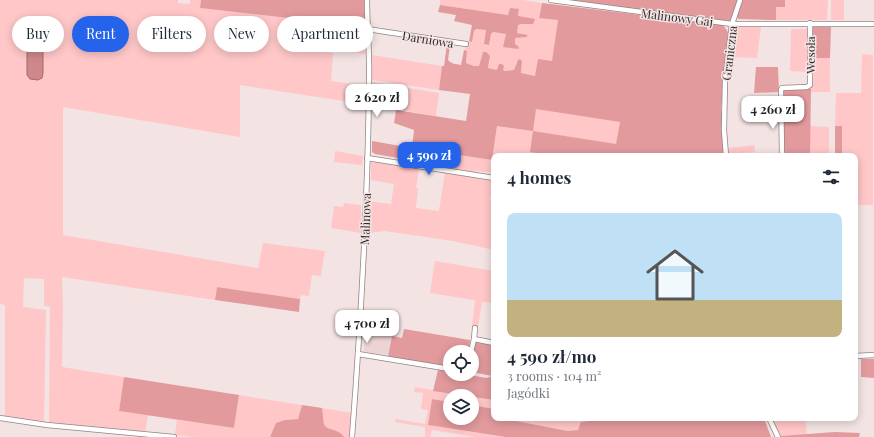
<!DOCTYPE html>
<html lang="en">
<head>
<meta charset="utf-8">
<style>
	body { margin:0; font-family:"Playfair Display",serif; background:#f6f6f7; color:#1f2937; height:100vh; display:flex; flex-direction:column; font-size:15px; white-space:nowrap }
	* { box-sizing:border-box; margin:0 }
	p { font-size:13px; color:#747a83 }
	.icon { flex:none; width:22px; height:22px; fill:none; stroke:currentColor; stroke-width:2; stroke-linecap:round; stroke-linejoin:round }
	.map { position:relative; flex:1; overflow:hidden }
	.details { position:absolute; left:491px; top:153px; width:367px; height:268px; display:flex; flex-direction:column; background:#fff; border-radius:8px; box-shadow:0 2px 10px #0003 }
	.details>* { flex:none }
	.banner { position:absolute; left:12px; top:16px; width:380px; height:36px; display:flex; gap:8px }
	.controls { position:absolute; left:443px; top:345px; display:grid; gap:8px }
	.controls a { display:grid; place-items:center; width:36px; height:36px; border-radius:50%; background:#fff; box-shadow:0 2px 10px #0003; font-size:20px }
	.price { position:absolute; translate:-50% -34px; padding:0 9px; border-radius:8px; background:#fff; color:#222; font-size:13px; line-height:26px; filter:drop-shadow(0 1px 2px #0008) }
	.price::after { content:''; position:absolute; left:50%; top:24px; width:12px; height:9px; margin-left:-6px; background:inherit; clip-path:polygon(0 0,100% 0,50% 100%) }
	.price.on { background:#2563eb; color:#fff }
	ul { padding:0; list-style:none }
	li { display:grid; align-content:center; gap:8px; height:212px; padding:0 16px }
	li span { display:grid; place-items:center; height:124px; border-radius:8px; color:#555 }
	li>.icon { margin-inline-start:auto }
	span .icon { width:72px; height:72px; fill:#fffc; stroke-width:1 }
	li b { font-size:17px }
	h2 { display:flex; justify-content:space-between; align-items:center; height:48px; padding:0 16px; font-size:17px }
	.pill { padding:0 14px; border-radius:18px; background:#fff; box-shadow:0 2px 10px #0003; font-size:14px; line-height:36px }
	.pill.on { background:#2563eb; color:#fff }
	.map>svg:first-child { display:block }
	.built { fill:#ecd3d4 }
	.green { fill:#ffc7c8 }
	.forest { fill:#e29a9d; fill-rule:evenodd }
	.water { fill:#ce888b; stroke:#9f6c6e }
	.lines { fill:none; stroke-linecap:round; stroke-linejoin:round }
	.street-casing { stroke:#928484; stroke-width:6 }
	.street { stroke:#fff; stroke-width:4.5 }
	.labels { text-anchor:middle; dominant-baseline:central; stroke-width:3; stroke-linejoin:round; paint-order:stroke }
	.street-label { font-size:12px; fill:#322c2c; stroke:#f3e3e3 }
</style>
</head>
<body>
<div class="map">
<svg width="874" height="437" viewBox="0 0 874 437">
	<rect width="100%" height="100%" fill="#f3e3e3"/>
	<path class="built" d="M 365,333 L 392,336 L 389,355 L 364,352 Z"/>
	<g class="green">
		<path d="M 0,0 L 178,0 L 178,3 L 190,4 L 190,0 L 201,0 L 200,8 L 312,19 L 307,49 L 333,53 L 331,81 L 365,86 L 363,104 L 240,85 L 240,137 L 63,107 L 63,235 L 258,268 L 263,243 L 325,251 L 321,276 L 312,275 L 309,296 L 301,295 L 300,299 L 217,287 L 215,300 L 62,277 L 63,308 L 62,367 L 124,377 L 119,411 L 148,415 L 145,432 L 49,423 L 50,307 L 44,306 L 44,279 L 24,278 L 23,307 L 46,310 L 44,422 L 5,418 L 5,305 L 0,304 Z"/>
		<path d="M 440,0 L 523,0 L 542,3 L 539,17 L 558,20 L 552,62 L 536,76 L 521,73 L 522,61 L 518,60 L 514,70 C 508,72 494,70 488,68 L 490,61 L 483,52 L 479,66 L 474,66 L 466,63 L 467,51 L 465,50 L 467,41 L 472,42 L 474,31 L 476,29 L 486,30 L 484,44 L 489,45 L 491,34 L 493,32 L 506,34 L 515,44 L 515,38 L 528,35 L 517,33 L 518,25 L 522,24 L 528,24 L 518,16 L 519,10 L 509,15 L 440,5 Z"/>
		<path d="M 785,0 L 828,0 L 827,20 L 776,20 L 776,7 L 785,7 Z"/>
		<rect x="831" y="0" width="13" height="20"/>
		<path d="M 363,18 L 365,18 L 365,54 L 339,50 L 343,24 L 360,23 Z"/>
		<path d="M 738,26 L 761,27 L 757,58 L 731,57 L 734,28 Z"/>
		<path d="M 791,29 L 808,29 L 807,72 L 790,71 Z"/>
		<path d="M 862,54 L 873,55 L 873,205 L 858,205 L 856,301 L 855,301 L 855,156 L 842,156 L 842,126 L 835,126 L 836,93 L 861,93 Z"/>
		<path d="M 372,55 L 442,66 L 439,90 L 372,80 Z"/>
		<rect x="811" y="58" width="19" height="34"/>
		<path d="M 372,82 L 439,93 L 436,116 L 372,105 Z"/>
		<path d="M 536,108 L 620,122 L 616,145 L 533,131 L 549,156 L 494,156 L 494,173 L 476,171 L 475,173 L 465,172 L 448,166 L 410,160 L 412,148 L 492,160 L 497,126 Z"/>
		<path d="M 810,126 L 829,127 L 829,156 L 810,156 Z"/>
		<path d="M 754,145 L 755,152 L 728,154 L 729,148 Z"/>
		<path d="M 335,151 L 363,156 L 362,165 L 334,162 Z"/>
		<path d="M 374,161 L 418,168 L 419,170 L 416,188 L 418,188 L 416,208 L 439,211 L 445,172 L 494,179 L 490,200 L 494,200 L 494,250 L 453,241 L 385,231 L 368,233 L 368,201 L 391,204 L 394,184 L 371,180 L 371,162 Z"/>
		<path d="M 344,203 L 361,205 L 361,233 L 331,228 L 334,206 L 343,207 Z"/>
		<path d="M 435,261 L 494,271 L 494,303 L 482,302 L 478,327 L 472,326 L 475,302 L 474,300 L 430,293 Z"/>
		<path d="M 415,387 L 467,396 L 450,396 L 450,402 L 432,399 L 428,425 L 506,437 L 475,437 L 432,430 L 430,437 L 425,437 L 425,427 L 395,422 L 396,419 L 425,424 L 428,410 L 421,409 L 423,393 L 414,392 Z"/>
		<path d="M 239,395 L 302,405 L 298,419 L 285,420 L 271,433 L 270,437 L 196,437 L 175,435 L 177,420 L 234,428 Z"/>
		<path d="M 472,397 L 494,400 L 494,409 L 472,405 Z"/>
		<path d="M 322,408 L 352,413 L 350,437 L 344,437 C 339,428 326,431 324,424 C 323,421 323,412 322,408 Z"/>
		<path d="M 505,418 L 593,418 L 578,430 L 568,431 L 506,419 Z"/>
		<path d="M 772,418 L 805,418 L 807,434 L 780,436 Z"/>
	</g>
	<g class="forest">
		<path d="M 201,0 L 364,0 L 365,18 L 360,23 L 343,24 L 200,8 Z"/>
		<path d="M 566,0 L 738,0 L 730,21 Z"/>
		<path d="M 742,0 L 785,0 L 785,7 L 776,7 L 776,20 L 738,19 L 737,16 Z"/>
		<path d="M 542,3 L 723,25 L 728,32 L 721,111 L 723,111 L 725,156 L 557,156 L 530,152 L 533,131 L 497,126 L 492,160 L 412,148 L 410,160 L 375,154 L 372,152 L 372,141 L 412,148 L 414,130 L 394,123 L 396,110 L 466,121 L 470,94 L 439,90 L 442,66 L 444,66 L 447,44 L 450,45 L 448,60 C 451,64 456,64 461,65 L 464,50 L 467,51 L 466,63 L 474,66 L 479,66 L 483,52 L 486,52 L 490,56 L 488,68 L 497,70 L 499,64 L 502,64 L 504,66 L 503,70 L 505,71 L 514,70 L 518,60 L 520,59 L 522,61 L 521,73 L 535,76 L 538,59 L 552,61 L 558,20 L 539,18 ZM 536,109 L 620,122 L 616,144 L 533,131 Z"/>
		<path d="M 440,5 L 508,15 L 510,8 L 519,9 L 518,16 L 535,19 L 533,24 L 522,24 L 518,25 L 517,33 L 528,35 L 526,37 L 515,38 L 515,44 L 518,46 L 519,49 L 503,47 L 506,34 L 493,32 L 491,34 L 489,45 L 484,44 L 486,30 L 476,29 L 474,31 L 472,42 L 469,41 L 472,25 L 454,21 L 456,15 L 438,12 Z"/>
		<path d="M 812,26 L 831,26 L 830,58 L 811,58 Z"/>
		<path d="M 756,67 L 778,67 L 779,92 L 754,93 Z"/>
		<path d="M 811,89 L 810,156 L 784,156 L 783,90 Z"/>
		<rect x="835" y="126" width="7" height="30"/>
		<path d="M 217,287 L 300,299 L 299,312 L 215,300 Z"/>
		<path d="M 404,329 L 470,340 L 469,352 L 450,352 L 450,368 L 388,357 L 392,336 L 402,338 Z"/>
		<path d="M 475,341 L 494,344 L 494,400 L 433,391 L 438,370 L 450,372 L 450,374 L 463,374 L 487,378 L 492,376 L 472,372 L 472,352 Z"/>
		<path d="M 861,359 L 874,359 L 874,415 L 874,378 L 861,377 Z"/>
		<path d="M 124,377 L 239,395 L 234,428 L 119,411 Z"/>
		<path d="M 432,399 L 450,402 L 450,418 L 472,418 L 472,405 L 494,409 L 494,418 L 505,418 L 506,419 L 568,431 L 578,430 L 581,422 L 589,421 L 593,418 L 764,418 L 771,437 L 506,437 L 428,425 Z"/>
		<path d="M 302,405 L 322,408 C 323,412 323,421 324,424 C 326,431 339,428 344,437 L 270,437 L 276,423 L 285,420 L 298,419 Z"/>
		<path d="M 835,432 L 860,433 L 859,437 L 780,437 L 780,436 Z"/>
	</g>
	<path class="water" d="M 31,30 L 42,33 L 43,35 L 43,73 L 42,78 L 38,80 L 30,79 L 27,75 L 27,32 Z"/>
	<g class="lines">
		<defs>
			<g id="street">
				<path d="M 551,0 L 732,24 L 874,24"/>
				<path d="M 367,29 L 466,44"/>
				<path d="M 726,156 L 724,130 L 725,80 L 732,24 L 740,0"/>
				<path d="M 782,156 L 781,90 L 782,88 L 807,87 L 810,85 L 810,23"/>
				<path d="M 367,158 L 494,178"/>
				<path d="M 474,339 L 475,328"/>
				<path d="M 471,352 L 474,339 L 494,343"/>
				<path d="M 358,354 L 450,369"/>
				<path d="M 855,356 L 874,355"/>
				<path d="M 0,418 L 47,425 L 174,437"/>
				<path d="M 769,418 L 778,437"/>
				<path d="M 352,437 C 361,319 368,200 369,82 C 370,55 367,27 367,0"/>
			</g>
		</defs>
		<use href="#street" class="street-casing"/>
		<use href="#street" class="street"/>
	</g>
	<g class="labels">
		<g class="street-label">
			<text transform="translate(677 17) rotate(7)">Malinowy Gaj</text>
			<text transform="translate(428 39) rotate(9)">Darniowa</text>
			<text transform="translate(729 53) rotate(-83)">Graniczna</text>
			<text transform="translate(810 55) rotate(-90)">Wesoła</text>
			<text transform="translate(365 219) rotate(-88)">Malinowa</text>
		</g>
	</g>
</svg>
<div class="controls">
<a><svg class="icon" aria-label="locate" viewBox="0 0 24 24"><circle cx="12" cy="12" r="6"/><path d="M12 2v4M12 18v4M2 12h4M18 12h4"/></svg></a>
<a><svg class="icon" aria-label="layers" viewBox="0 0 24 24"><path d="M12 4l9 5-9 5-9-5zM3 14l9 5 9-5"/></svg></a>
</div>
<b class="price" style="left:377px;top:118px">2 620 zł</b>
<b class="price" style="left:773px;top:130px">4 260 zł</b>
<b class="price on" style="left:429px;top:176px">4 590 zł</b>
<b class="price" style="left:367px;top:344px">4 700 zł</b>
<div class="banner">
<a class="pill">Buy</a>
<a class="pill on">Rent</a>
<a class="pill">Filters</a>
<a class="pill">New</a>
<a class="pill">Apartment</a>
</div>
<section class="details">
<h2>4 homes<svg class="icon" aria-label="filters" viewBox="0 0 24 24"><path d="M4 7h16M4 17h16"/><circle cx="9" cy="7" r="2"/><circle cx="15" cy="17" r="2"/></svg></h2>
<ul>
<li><span style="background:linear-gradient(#bfe0f5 70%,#c2b280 0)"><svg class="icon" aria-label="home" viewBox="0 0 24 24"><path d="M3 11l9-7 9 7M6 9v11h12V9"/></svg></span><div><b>4 590 zł/mo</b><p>3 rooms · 104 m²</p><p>Jagódki</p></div></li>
</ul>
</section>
</div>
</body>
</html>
